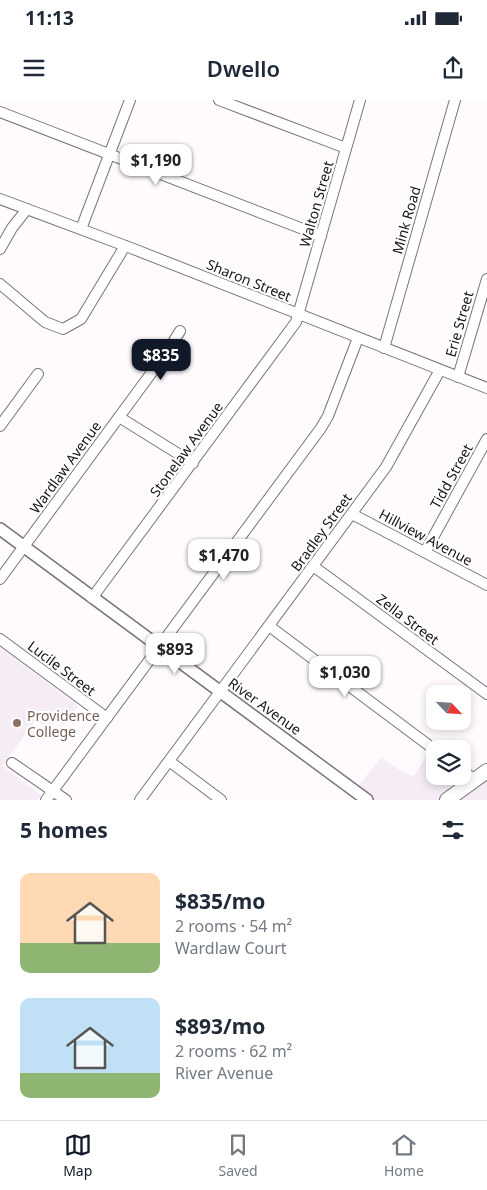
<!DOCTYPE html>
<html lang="en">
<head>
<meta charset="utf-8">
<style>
	body { margin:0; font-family:"Noto Sans",sans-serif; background:#f2f2f3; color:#1f2937; height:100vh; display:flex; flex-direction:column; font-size:19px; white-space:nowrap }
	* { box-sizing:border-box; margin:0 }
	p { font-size:16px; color:#747a83 }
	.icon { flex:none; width:28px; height:28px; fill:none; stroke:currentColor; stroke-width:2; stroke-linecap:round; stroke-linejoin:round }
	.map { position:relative; height:700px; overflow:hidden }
	.drawer { display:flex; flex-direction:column; background:#fff; flex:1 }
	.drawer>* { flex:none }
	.needle { width:32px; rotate:115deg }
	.buttons { position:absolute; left:426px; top:585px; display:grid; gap:10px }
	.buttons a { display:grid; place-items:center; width:45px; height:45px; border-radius:10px; background:#fff; box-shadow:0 2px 8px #0003; font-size:25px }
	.price { position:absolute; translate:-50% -42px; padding:0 11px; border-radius:10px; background:#fff; color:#222; font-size:16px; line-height:32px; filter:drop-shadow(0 1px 2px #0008) }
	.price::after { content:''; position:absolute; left:50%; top:30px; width:15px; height:11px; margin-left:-8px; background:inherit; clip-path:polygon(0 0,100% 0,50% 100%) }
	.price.active { background:#111827; color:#fff }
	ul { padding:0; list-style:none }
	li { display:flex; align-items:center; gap:15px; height:125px; padding:0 20px }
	li span { display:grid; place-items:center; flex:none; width:140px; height:100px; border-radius:10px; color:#555 }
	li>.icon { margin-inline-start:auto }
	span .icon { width:60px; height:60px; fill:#fffc; stroke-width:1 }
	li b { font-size:21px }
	h2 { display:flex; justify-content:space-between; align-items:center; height:60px; padding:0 20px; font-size:21px }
	.status { display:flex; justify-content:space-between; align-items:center; height:35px; padding:0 25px; background:#fff; direction:ltr }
	.status svg { height:14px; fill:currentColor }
	header { display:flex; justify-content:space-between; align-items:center; height:65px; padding:0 20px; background:#fff; font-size:22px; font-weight:600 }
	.tab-bar { display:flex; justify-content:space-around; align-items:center; height:70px; border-top:1px solid #e0e1e3; background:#fff; font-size:14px; color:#747a83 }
	.tab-bar a { display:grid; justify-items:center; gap:2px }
	.tab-bar .active { color:#111827 }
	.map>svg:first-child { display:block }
	.built { fill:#f5ecf5 }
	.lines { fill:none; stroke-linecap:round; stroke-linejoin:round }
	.minor-casing { stroke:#797579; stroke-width:12 }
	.tertiary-casing { stroke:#797579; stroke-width:14 }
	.secondary-casing { stroke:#797579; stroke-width:16 }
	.minor { stroke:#fff; stroke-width:10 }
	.tertiary { stroke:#fff; stroke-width:11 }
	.secondary { stroke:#fff; stroke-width:14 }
	.education-dot { fill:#8d6e63; stroke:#fff; stroke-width:2 }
	.labels { text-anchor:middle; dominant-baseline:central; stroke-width:4.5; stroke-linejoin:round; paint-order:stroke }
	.street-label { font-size:14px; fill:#171617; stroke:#fff }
	.education-label { font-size:14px; fill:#785e54; stroke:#fff; text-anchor:start }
</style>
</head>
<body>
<div class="status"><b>11:13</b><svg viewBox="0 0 49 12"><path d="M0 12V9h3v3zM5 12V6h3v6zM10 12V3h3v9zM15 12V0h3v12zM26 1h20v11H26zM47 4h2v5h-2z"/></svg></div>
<header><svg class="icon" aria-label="menu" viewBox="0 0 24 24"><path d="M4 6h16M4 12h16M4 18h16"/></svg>Dwello<svg class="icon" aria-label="share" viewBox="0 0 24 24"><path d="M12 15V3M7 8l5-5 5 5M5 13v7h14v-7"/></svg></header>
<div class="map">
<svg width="487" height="700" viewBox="0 0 487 700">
	<rect width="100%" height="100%" fill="#fefafe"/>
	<g class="built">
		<path d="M 0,548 L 78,606 L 64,625 L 56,620 L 49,629 L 36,620 L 2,666 L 41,695 L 37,700 L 0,700 Z"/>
		<path d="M 431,649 L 435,650 L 435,676 L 462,676 L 473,678 L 487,668 L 487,700 L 356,700 L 358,696 L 355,690 L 381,658 L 406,674 L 414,676 Z"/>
	</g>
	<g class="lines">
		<defs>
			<g id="minor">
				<path d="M 219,0 L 346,48"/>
				<path d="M 0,12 L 321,136"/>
				<path d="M 0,99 L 131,148 L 487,288"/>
				<path d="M 81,129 L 130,0"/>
				<path d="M 0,149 L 12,128 L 27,109"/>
				<path d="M 0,184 L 45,222 L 63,229 L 81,219 L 125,146"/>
				<path d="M 384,248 L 455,0"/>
				<path d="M 458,277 L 487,179"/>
				<path d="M 119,317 L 193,363"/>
				<path d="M 0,326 L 38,274"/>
				<path d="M 352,414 L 487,485"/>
				<path d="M 425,452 L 487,339"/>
				<path d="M 313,466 L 487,594"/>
				<path d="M 0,479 L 169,249 L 180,231"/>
				<path d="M 92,498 L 296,222 L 360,0"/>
				<path d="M 269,526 L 435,650"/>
				<path d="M 0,539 L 107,618"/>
				<path d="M 169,661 L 221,700"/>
				<path d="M 12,663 L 66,700"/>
				<path d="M 462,670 L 475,680"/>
				<path d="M 46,700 L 321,328 L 328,316 L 358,238"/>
				<path d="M 140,700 L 386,367 L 440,270"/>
			</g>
			<path id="tertiary" d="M 0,429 L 367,700"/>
			<path id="secondary" d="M 447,700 L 487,671"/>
		</defs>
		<use href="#minor" class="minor-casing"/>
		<use href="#tertiary" class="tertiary-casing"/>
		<use href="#secondary" class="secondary-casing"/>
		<use href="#minor" class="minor"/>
		<use href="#tertiary" class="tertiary"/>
		<use href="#secondary" class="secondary"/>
	</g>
	<circle class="education-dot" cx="17" cy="623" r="5"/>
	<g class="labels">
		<g class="street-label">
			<text transform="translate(316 104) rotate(-74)">Walton Street</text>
			<text transform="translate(406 120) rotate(-74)">Mink Road</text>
			<text transform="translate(249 180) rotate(22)">Sharon Street</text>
			<text transform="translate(459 224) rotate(-74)">Erie Street</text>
			<text transform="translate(186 349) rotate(-54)">Stonelaw Avenue</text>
			<text transform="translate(65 367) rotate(-54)">Wardlaw Avenue</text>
			<text transform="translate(451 376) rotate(-61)">Tidd Street</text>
			<text transform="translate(321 432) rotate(-54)">Bradley Street</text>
			<text transform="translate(426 437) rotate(28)">Hillview Avenue</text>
			<text transform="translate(408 519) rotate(37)">Zella Street</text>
			<text transform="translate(62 568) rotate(37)">Lucile Street</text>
			<text transform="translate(265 606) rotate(36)">River Avenue</text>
		</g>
		<g class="education-label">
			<text x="27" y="615">Providence<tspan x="27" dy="16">College</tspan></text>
		</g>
	</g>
</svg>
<div class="buttons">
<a><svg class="needle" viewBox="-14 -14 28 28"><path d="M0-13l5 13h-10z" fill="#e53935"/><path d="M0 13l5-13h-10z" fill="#747a83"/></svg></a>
<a><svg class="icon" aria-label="layers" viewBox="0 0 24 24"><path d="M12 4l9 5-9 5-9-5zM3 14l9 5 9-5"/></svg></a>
</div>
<b class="price" style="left:156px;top:86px">$1,190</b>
<b class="price active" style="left:161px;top:281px">$835</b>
<b class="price" style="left:224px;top:481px">$1,470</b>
<b class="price" style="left:175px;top:575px">$893</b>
<b class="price" style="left:345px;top:598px">$1,030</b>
</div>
<section class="drawer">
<h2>5 homes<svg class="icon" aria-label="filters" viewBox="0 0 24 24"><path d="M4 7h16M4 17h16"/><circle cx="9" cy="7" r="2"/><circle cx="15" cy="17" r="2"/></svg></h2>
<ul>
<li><span style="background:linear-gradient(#ffd9b3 70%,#8fb573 0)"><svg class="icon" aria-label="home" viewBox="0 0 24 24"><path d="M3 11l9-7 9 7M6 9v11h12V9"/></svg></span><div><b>$835/mo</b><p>2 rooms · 54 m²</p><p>Wardlaw Court</p></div></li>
<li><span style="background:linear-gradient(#bfe0f5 75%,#8fb573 0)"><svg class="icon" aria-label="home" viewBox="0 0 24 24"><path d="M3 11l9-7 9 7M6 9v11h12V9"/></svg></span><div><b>$893/mo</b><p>2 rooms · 62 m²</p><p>River Avenue</p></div></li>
</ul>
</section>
<nav class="tab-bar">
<a class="active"><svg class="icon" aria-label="map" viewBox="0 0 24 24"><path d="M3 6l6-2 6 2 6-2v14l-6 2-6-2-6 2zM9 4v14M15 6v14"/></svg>Map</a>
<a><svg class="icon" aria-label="saved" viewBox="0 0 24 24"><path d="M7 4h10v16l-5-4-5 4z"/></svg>Saved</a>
<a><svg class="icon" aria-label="home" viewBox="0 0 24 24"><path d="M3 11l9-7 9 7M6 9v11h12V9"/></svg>Home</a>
</nav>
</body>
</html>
